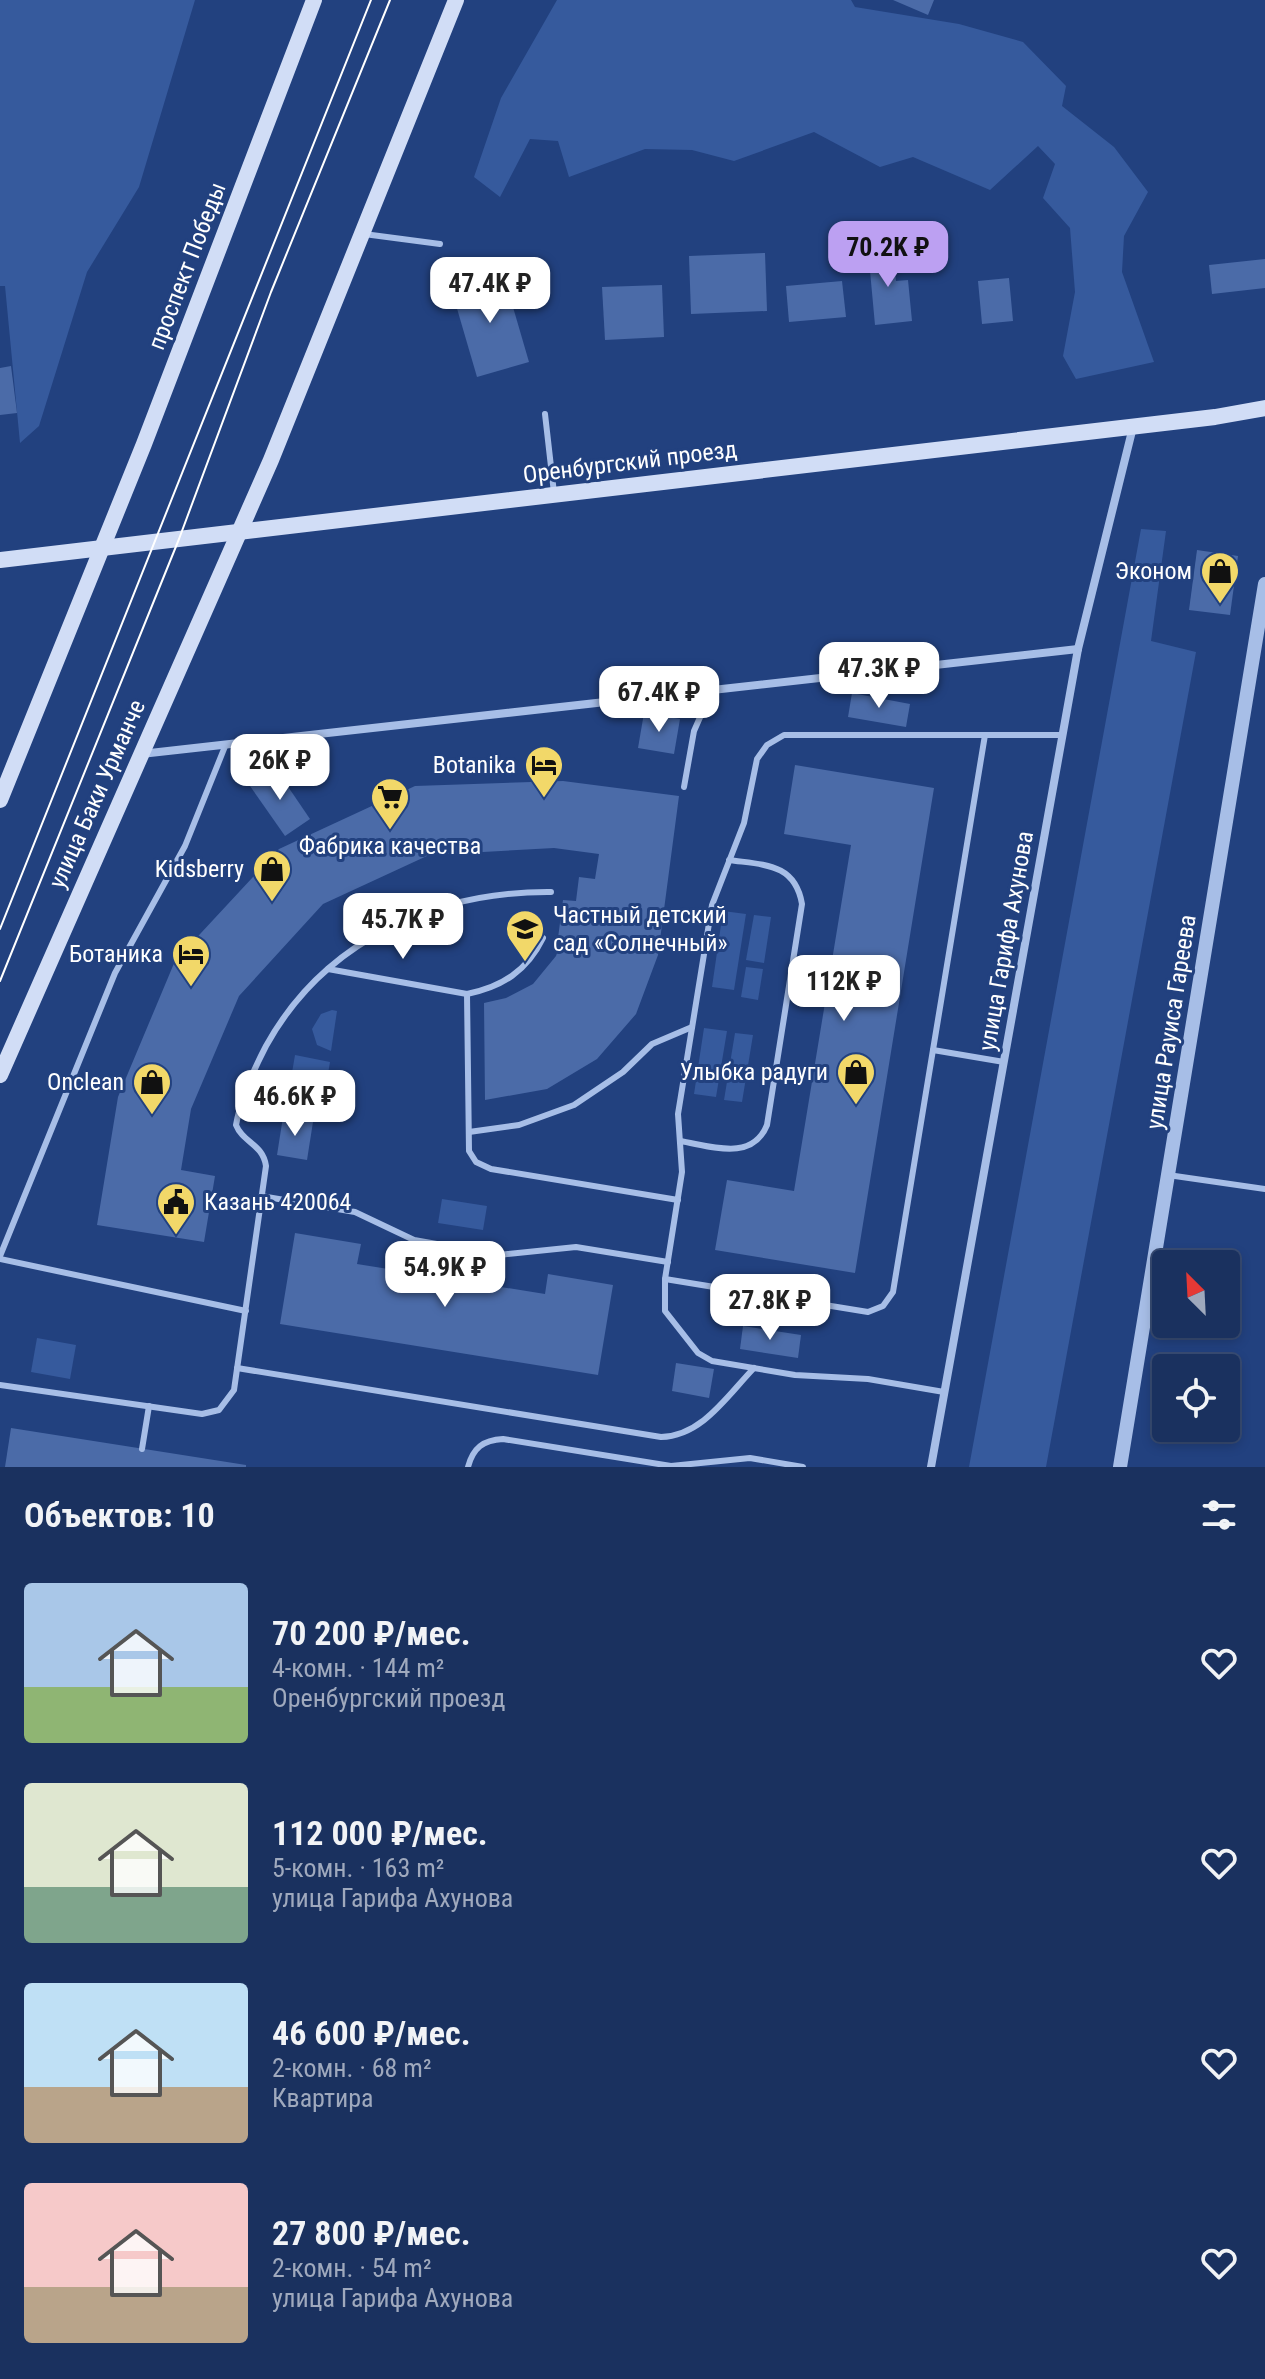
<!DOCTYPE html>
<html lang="ru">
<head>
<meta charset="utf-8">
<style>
	body { margin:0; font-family:"Roboto Condensed",sans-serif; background:#233965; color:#f1f3f6; height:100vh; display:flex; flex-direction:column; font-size:30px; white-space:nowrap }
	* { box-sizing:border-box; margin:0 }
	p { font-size:26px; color:#9fa9bd }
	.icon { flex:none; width:44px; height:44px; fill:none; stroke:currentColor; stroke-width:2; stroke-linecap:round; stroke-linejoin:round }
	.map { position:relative; height:1467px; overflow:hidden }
	.panel { display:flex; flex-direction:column; background:#1a315f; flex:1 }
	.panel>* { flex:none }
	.needle { width:52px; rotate:336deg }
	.buttons { position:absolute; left:1152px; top:1250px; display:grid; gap:16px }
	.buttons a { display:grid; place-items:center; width:88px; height:88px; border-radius:8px; background:#1a315f; box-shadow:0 4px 12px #0003,0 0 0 2px #384c74; font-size:40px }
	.price { position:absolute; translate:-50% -68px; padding:0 18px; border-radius:16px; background:#fff; color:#222; font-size:26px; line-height:52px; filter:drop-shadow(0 2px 4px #0008) }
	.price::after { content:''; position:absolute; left:50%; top:48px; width:24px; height:18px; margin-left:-12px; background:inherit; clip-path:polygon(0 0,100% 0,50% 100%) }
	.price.on { background:#bca0f2; color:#111 }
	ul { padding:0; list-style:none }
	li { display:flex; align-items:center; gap:24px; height:200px; padding:0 24px }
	li span { display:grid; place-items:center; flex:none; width:224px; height:160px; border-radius:8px; color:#555 }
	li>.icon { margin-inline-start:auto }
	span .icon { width:96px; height:96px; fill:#fffc; stroke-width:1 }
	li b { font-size:34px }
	h2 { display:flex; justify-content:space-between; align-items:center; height:96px; padding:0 24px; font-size:34px }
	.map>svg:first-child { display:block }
	.green { fill:#365a9d }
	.building { fill:#4b6ba8 }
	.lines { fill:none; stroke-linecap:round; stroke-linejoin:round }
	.service { stroke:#a7bee7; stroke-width:6 }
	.minor { stroke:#a7bee7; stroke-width:8 }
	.tertiary { stroke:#a7bee7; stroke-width:14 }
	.secondary { stroke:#d1ddf6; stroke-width:16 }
	.tram { stroke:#fff; stroke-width:2 }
	.labels { text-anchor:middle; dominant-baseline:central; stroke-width:6; stroke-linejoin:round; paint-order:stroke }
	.street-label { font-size:24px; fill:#fff; stroke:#22417f }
	.poi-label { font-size:24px; fill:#fff; stroke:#22417f; text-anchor:end }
</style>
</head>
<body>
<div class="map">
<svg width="1265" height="1467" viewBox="0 0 1265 1467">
	<rect width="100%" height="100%" fill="#22417f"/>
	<g class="green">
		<path d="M 0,0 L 195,0 L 139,187 L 87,272 L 39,426 L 20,443 L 5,286 L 0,286 Z"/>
		<path d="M 557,0 L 851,0 L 855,7 L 959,24 L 1023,42 L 1066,86 L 1062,106 L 1114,147 L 1148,192 L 1124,236 L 1122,272 L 1154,362 L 1076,379 L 1063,356 L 1075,292 L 1070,228 L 1043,198 L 1055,164 L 1038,146 L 990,190 L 913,157 L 880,167 L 814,132 L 734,161 L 692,150 L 645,149 L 569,177 L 558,141 L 530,139 L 500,197 L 474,177 L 501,98 Z"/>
		<path d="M 1141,529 L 1166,531 L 1151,641 L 1196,652 L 1046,1467 L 969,1467 Z"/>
		<path d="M 723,911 L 746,914 L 734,990 L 712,987 Z"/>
		<path d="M 754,915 L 771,917 L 764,963 L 746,960 Z"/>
		<path d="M 746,967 L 763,969 L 758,1000 L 741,997 Z"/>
		<path d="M 332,1010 L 337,1011 L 331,1051 L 317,1045 L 312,1029 L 321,1014 Z"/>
		<path d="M 704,1028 L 727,1031 L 716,1097 L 694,1094 Z"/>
		<path d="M 735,1033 L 753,1035 L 742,1102 L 724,1100 Z"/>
		<path d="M 295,1055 L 330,1062 L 321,1116 L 286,1108 Z"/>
		<path d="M 442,1199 L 487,1206 L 483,1230 L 438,1223 Z"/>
		<path d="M 37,1338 L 76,1345 L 70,1379 L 31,1372 Z"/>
	</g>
	<g class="building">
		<path d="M 893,0 L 934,0 L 928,15 Z"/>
		<path d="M 893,246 L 896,281 L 908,280 L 912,321 L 875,325 L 868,249 Z"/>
		<path d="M 765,253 L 767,311 L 691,314 L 689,256 Z"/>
		<path d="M 1265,259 L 1265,288 L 1212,294 L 1209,265 Z"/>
		<path d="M 503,273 L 529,362 L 477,377 L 451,288 Z"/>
		<path d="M 1009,278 L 1013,321 L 982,324 L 978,281 Z"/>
		<path d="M 842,281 L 846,317 L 789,322 L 786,286 Z"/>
		<path d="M 662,285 L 664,337 L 605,340 L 602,287 Z"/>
		<path d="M 11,366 L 17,413 L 0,415 L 0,368 Z"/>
		<path d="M 1197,550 L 1238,556 L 1230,615 L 1189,610 Z"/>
		<path d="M 852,693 L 910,704 L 906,727 L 848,717 Z"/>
		<path d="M 644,713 L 680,719 L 674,754 L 638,748 Z"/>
		<path d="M 795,765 L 934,788 L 855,1273 L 715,1250 L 727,1180 L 794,1191 L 851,845 L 784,834 Z"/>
		<path d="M 276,769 L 310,819 L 285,836 L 250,786 Z"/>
		<path d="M 563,781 L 679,796 L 658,955 L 636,1014 L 597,1059 L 547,1089 L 485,1100 L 484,1003 L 506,998 L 533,984 L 556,956 L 562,939 L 558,938 L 563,900 L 576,901 L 579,877 L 595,879 L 599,854 L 554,848 L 429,855 L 323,904 L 239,996 L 191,1109 L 181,1170 L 215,1176 L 204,1242 L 97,1225 L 118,1097 L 175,961 L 279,849 L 415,786 Z"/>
		<path d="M 283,1117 L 313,1122 L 307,1160 L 277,1155 Z"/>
		<path d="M 295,1233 L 361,1244 L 357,1264 L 545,1294 L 548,1274 L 613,1285 L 598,1375 L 280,1324 Z"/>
		<path d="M 743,1326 L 801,1335 L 798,1358 L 740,1349 Z"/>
		<path d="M 676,1363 L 714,1369 L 709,1398 L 672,1391 Z"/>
		<path d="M 11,1428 L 246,1465 L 246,1467 L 5,1467 Z"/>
	</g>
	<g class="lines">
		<g class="service">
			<path d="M 364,234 L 440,244"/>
			<path d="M 545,414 L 554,493"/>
			<path d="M 684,787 L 694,731 L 712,690"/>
			<path d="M 328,969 L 467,994 C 502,987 527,971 543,938"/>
			<path d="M 467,994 L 469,1151 L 476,1162 L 491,1169 L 678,1200"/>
			<path d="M 933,1050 L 1004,1062"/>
			<path d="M 469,1132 L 519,1125 L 574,1105 L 623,1072 L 652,1044 L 692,1027"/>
			<path d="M 680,1141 C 711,1146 752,1162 767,1125 L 802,904 C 795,863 764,865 729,860"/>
			<path d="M 1168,1175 L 1265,1189"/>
			<path d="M 261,1196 L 355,1212 L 414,1240 L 499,1255 L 576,1247 L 668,1262"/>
			<path d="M 0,1256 L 115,973 L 185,846 L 226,744"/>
			<path d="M 0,1259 L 246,1311"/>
			<path d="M 665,1279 L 868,1312 L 883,1306 L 893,1292 L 985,735"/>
			<path d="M 237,1368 L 661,1437 C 702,1436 727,1396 754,1368"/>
			<path d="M 0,1385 L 202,1414 L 219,1410 L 234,1390 L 266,1166 C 263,1144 243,1143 236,1125 C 241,1097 253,1071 266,1046 C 324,941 434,891 551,892"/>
			<path d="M 944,1392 L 868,1379 L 795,1375 L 712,1361 L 698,1353 L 665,1311 L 665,1279 L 682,1172 L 678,1114 L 712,905 L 744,823 L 757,759 L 767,745 L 784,735 L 1063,735"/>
			<path d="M 142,1449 L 149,1406"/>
			<path d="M 468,1467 C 473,1448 483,1440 503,1439 L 671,1466 L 750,1458 L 803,1467"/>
		</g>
		<g class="minor">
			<path d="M 141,754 L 1078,649"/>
			<path d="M 931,1467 L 1078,649 L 1133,427"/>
		</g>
		<path class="tertiary" d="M 1120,1467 L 1265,584"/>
		<g class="secondary">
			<path d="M 0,560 L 1215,417 L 1265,408"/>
			<path d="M 0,800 L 144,444 L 314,0"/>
			<path d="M 0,1075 L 271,460 L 456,0"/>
		</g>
		<g class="tram">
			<path d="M 0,929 L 371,0"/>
			<path d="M 0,981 L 179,539 L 271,292 L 390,0"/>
		</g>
	</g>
	<defs>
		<symbol id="shop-pin" viewBox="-11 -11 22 30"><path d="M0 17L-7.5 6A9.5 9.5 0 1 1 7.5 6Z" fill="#f2d869" stroke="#22417f"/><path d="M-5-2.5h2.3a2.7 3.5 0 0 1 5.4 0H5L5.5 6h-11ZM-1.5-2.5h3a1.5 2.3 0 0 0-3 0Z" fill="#111"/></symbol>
		<symbol id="hotel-pin" viewBox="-11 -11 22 30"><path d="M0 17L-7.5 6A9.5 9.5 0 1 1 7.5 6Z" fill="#f2d869" stroke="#22417f"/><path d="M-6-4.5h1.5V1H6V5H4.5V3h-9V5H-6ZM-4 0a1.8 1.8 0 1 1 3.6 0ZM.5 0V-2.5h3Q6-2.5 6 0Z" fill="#111"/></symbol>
		<symbol id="supermarket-pin" viewBox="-11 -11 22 30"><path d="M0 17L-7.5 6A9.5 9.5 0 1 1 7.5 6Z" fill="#f2d869" stroke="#22417f"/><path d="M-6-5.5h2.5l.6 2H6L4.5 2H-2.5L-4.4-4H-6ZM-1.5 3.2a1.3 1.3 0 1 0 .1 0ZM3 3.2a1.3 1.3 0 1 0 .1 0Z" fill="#111"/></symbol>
		<symbol id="school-pin" viewBox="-11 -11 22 30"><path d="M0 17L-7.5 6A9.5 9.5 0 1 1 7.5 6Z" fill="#f2d869" stroke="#22417f"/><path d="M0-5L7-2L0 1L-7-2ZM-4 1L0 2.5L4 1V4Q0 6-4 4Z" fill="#111"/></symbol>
		<symbol id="civic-pin" viewBox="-11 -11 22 30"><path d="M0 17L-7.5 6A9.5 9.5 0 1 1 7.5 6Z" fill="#f2d869" stroke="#22417f"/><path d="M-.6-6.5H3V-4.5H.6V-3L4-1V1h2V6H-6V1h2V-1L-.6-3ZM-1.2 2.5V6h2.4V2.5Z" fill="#111"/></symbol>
	</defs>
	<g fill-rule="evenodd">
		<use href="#shop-pin" x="1198" y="549" width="44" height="60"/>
		<use href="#hotel-pin" x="522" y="743" width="44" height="60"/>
		<use href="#supermarket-pin" x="368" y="775" width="44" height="60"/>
		<use href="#shop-pin" x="250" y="847" width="44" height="60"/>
		<use href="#school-pin" x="503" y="907" width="44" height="60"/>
		<use href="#hotel-pin" x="169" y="932" width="44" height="60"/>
		<use href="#shop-pin" x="834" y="1050" width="44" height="60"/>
		<use href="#shop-pin" x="130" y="1060" width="44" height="60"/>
		<use href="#civic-pin" x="154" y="1180" width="44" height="60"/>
	</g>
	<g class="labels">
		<g class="street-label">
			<text transform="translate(187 266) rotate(-69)">проспект Победы</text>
			<text transform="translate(630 462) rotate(-7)">Оренбургский проезд</text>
			<text transform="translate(97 794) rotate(-66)">улица Баки Урманче</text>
			<text transform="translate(1006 941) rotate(-80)">улица Гарифа Ахунова</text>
			<text transform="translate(1171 1022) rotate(-81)">улица Рауиса Гареева</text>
		</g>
		<g class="poi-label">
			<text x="1192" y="571">Эконом</text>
			<text x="516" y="765">Botanika</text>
			<text x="390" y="846" text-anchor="middle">Фабрика качества</text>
			<text x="244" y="869">Kidsberry</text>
			<text x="553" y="915" text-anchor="start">Частный детский<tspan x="553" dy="28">сад «Солнечный»</tspan></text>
			<text x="163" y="954">Ботаника</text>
			<text x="828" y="1072">Улыбка радуги</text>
			<text x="124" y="1082">Onclean</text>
			<text x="204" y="1202" text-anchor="start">Казань 420064</text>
		</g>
	</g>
</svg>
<div class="buttons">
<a><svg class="needle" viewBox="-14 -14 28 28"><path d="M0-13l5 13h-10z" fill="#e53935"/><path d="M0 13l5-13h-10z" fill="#9fa9bd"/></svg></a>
<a><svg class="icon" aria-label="locate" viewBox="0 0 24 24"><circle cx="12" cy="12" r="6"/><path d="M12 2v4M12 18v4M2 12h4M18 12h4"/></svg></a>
</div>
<b class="price on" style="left:888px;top:289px">70.2K ₽</b>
<b class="price" style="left:490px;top:325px">47.4K ₽</b>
<b class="price" style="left:879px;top:710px">47.3K ₽</b>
<b class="price" style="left:659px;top:734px">67.4K ₽</b>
<b class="price" style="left:280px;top:802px">26K ₽</b>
<b class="price" style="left:403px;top:961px">45.7K ₽</b>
<b class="price" style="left:844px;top:1023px">112K ₽</b>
<b class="price" style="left:295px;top:1138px">46.6K ₽</b>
<b class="price" style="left:445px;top:1309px">54.9K ₽</b>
<b class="price" style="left:770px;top:1342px">27.8K ₽</b>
</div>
<section class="panel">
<h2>Объектов: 10<svg class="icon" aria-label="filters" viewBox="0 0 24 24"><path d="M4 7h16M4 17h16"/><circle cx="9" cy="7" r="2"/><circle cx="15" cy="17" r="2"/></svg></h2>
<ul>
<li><span style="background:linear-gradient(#a9c7e8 65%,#8fb573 0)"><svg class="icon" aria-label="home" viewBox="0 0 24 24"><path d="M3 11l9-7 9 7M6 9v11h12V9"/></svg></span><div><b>70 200 ₽/мес.</b><p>4-комн. · 144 m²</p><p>Оренбургский проезд</p></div><svg class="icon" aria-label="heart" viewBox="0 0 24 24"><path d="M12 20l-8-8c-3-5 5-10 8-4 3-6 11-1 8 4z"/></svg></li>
<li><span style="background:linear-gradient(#dfe7d0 65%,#7fa58c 0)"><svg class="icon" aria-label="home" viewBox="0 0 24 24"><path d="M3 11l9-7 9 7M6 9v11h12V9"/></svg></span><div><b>112 000 ₽/мес.</b><p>5-комн. · 163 m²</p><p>улица Гарифа Ахунова</p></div><svg class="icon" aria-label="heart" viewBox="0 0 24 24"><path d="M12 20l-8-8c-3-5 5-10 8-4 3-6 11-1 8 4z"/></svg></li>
<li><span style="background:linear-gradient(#bfe0f5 65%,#b9a48a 0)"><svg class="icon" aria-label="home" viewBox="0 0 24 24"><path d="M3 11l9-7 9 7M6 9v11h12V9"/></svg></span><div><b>46 600 ₽/мес.</b><p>2-комн. · 68 m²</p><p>Квартира</p></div><svg class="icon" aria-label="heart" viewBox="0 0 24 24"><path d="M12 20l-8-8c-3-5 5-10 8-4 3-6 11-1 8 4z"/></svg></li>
<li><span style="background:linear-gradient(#f6c9c9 65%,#b9a48a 0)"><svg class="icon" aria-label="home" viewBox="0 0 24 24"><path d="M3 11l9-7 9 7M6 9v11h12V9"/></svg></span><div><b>27 800 ₽/мес.</b><p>2-комн. · 54 m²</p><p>улица Гарифа Ахунова</p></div><svg class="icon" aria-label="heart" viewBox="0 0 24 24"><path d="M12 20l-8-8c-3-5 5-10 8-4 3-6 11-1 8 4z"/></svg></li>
</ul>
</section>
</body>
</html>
